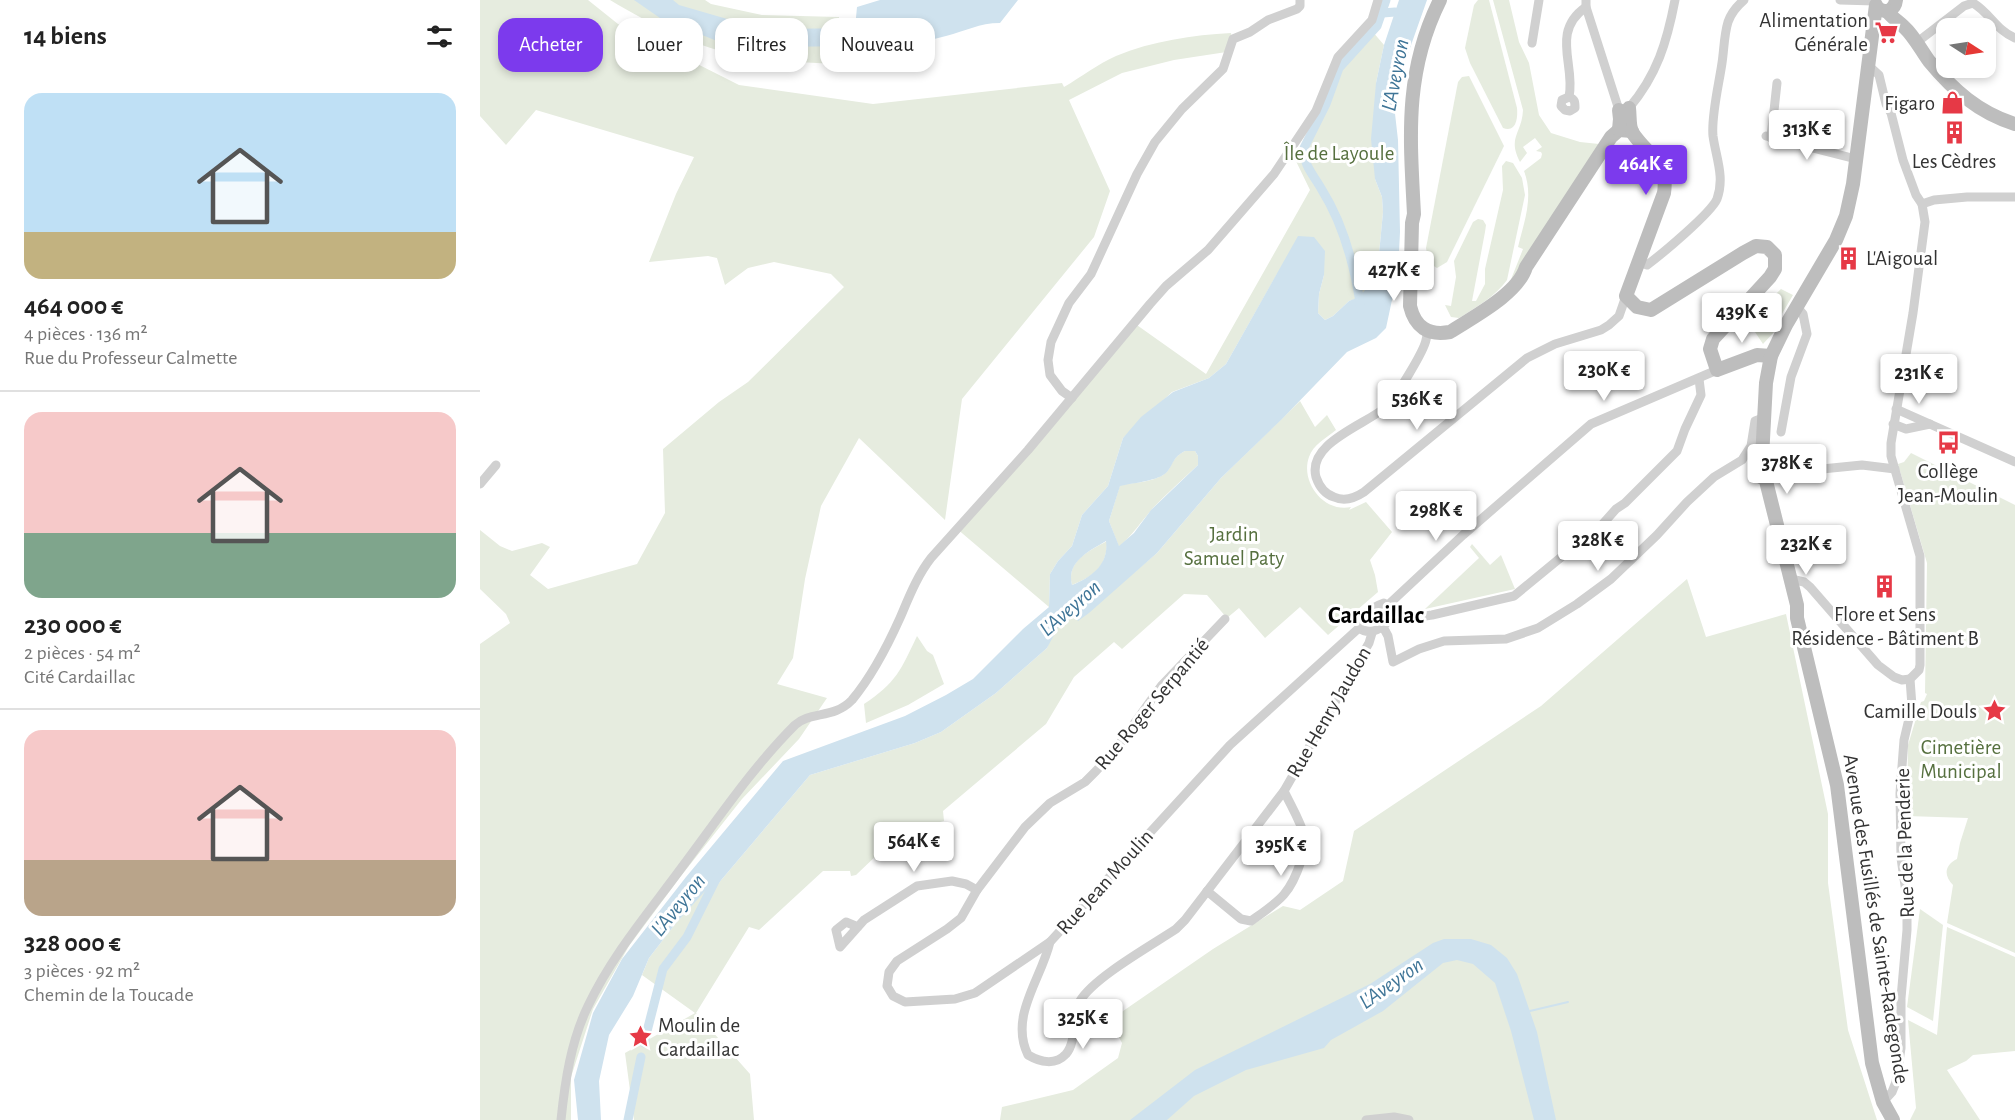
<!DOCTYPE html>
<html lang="fr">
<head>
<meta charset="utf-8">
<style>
	body { margin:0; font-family:"Alegreya Sans",sans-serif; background:#f6f6f6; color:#222; height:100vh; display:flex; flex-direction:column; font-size:22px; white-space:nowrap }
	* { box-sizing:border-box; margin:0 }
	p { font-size:20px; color:#767676 }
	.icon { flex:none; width:33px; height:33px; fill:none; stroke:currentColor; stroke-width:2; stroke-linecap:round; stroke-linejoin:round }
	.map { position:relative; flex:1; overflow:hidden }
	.details { display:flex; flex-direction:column; background:#fff; width:480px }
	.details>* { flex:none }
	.guide { position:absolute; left:18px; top:18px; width:570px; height:54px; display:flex; gap:12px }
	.needle { width:39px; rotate:102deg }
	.fabs { position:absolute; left:1456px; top:18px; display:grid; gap:12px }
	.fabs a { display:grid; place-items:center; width:60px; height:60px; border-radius:12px; background:#fff; box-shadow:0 3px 9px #0003; font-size:30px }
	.price { position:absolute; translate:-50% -51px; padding:0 14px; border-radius:6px; background:#fff; color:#222; font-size:20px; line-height:39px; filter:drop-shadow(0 2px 3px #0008) }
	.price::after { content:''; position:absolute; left:50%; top:36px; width:18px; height:14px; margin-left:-9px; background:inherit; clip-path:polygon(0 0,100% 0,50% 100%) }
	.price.on { background:#7c3aed; color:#fff }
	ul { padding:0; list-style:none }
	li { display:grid; align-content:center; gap:12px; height:318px; padding:0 24px }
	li+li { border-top:2px solid #e0e0e0 }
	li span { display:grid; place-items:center; height:186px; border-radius:18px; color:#555 }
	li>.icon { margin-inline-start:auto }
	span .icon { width:108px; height:108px; fill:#fffc; stroke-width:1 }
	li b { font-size:26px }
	h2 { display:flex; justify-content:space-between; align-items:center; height:72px; padding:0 24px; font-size:26px }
	.tag { padding:0 21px; border-radius:18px; background:#fff; box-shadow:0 3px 9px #0003; font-size:21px; line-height:54px }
	.tag.on { background:#7c3aed; color:#fff }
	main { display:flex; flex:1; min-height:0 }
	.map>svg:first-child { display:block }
	.green { fill:#e6ecdf }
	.water { fill:#cfe2ee; fill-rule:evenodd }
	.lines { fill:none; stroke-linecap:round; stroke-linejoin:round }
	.stream { stroke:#cfe2ee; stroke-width:2 }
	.canal { stroke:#cfe2ee; stroke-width:9 }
	.street { stroke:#d0d0d0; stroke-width:9 }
	.secondary { stroke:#bdbdbd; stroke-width:14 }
	.labels { text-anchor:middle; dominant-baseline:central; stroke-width:6; stroke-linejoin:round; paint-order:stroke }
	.poi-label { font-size:21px; fill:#333; stroke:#fff; text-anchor:end }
	.park-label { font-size:21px; fill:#56703f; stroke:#fff }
	.street-label { font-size:21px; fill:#333; stroke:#fff }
	.water-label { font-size:22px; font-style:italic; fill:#3f7597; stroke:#fff }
	.quarter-label { font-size:24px; font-weight:bold; fill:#000; stroke:#fff }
</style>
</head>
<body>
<main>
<section class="details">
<h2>14 biens<svg class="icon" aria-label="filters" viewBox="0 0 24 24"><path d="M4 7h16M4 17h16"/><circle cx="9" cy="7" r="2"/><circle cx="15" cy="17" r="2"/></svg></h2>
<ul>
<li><span style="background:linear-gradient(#bfe0f5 75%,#c2b280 0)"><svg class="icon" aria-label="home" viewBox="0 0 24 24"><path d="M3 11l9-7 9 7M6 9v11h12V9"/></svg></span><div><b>464 000 €</b><p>4 pièces · 136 m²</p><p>Rue du Professeur Calmette</p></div></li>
<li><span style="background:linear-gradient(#f6c9c9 65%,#7fa58c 0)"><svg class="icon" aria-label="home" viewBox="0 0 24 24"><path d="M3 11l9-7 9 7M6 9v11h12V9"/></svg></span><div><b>230 000 €</b><p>2 pièces · 54 m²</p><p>Cité Cardaillac</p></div></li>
<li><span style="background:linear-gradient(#f6c9c9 70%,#b9a48a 0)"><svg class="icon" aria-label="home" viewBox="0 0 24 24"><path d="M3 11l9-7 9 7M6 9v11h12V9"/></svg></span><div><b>328 000 €</b><p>3 pièces · 92 m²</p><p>Chemin de la Toucade</p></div></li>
</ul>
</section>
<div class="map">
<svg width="1535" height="1120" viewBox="0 0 1535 1120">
	<rect width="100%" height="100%" fill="#fff"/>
	<g class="green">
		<path d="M 0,0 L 108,0 L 138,24 L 259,85 L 393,104 L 582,83 L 584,87 C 601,77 618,64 636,56 C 672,41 713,35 751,33 L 753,51 L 694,60 L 642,73 L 589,100 L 630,191 L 614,237 L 482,399 L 465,520 L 379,438 L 341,506 L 325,579 L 313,658 L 297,684 L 347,698 L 319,739 L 262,799 L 201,876 L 149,946 L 113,1009 L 91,1077 L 91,1120 L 0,1120 L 0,644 L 30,623 L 26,614 L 0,589 L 0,530 L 20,546 L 32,551 L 62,543 L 70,547 L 50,575 L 68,589 L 157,564 L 185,513 L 183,449 L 239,402 L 268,382 L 364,287 L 351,274 L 294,262 L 268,268 L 245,285 L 237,258 L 228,256 L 169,262 L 196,194 L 214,157 L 56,110 L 26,145 L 0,116 Z"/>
		<path d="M 130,0 L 225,0 L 231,4 L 282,15 L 359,17 L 355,64 C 325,62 295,62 266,57 C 217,48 172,25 130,0 Z"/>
		<path d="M 998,0 L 1009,0 L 1037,108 C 1038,118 1036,133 1023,128 L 990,63 L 985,48 L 994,5 Z"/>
		<path d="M 1013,0 L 1029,0 L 1039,42 L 1049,63 L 1059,115 L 1071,133 L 1100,142 L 1119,144 L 1028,287 L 1043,249 L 1038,247 C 1044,222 1054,197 1044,171 L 1061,158 L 1062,154 L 1061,152 L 1056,151 L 1062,147 L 1055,138 L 1043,147 L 1047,153 L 1040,162 C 1027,137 1042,134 1043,110 Z"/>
		<path d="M 892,31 L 904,45 L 896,83 L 895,179 L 902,197 L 903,212 L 899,254 L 893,281 L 888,289 L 879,298 L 869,301 L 853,316 L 845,320 L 838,313 L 839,294 L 844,275 L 797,274 L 746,364 L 729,378 L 692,392 L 643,438 L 628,486 L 602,515 L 592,546 L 578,561 L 570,574 L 569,607 L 476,528 L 654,323 L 726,374 L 830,190 L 813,155 L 817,156 L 823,154 L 824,148 L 846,104 L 859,68 Z"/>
		<path d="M 989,76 L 1024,146 L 967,262 L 957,268 L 949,263 L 946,248 L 978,82 L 982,77 Z"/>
		<path d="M 1026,161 L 1033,163 L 1042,178 L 1045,195 L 1027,280 C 1016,296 995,308 979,318 L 971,317 L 965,305 L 971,306 L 976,277 L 974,261 L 993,222 L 998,219 L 1003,220 L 1006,225 L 1005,232 L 992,301 L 996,301 L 1005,284 L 1005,269 L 1023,190 L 1022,166 Z"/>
		<path d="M 1301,289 L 1313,295 L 1293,329 L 1294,332 L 1283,344 L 1275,332 L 1287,317 L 1280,309 Z"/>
		<path d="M 820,401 L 835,427 L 847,415 L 856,430 C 846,438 833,445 829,457 C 820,482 844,513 871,507 L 869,510 L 886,502 L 912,532 L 890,560 L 895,575 L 898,592 L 848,635 L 820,607 L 785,638 L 759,608 L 747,618 L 727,595 L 704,594 L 642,649 L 634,642 L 594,677 L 566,724 L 463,811 L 464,821 L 421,832 L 376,875 L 371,876 L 370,871 L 343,871 L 279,930 L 269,927 L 216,1013 L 270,1074 L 274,1120 L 154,1120 L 145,1053 L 215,1013 L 162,975 L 169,958 L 196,923 L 228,887 L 237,885 L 330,775 L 435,743 L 461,732 L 516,693 L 567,648 L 573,633 L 586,617 L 644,581 L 677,553 L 741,478 Z"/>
		<path d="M 705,451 L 715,451 L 718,456 L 718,465 C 703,479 687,493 673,508 C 661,522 653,534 639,547 L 629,521 L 640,485 C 653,483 672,482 683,475 C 693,469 689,459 705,451 Z"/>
		<path d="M 1431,453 L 1535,505 L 1535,953 L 1467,923 L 1473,885 C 1463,875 1465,865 1477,859 L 1480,843 L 1488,818 L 1427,816 L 1428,745 L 1441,702 L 1444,701 L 1447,694 L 1445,693 L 1447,563 L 1418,464 L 1424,462 Z"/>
		<path d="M 627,541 C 627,567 614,576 592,585 C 586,561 609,551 627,541 Z"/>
		<path d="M 992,544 L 1010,565 L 1021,555 L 1035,589 L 945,609 L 999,558 L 990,547 Z"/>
		<path d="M 1207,579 L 1226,637 L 1306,614 L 1348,814 L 1348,883 L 1368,1030 L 1397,1120 L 520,1120 L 522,1107 L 593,1090 L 638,1058 L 642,1043 L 630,1020 L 733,949 L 803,906 L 820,910 L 863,881 L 874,831 L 1061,706 Z"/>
		<path d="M 437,636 L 447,651 L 453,655 L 464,684 L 428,705 L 386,723 L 384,704 C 416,683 421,670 437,636 Z"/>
		<path d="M 1440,909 L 1463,925 L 1453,1021 L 1427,1007 Z"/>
		<path d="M 1467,927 L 1535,957 L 1535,1051 L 1493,1055 L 1486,1061 L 1467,1070 L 1500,1120 L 1430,1120 L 1436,1108 L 1428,1020 L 1457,1035 Z"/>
	</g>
	<g class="water">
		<path d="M 154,0 L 193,0 L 199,5 L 254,21 L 300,29 L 375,28 L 377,7 L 400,0 L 538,0 L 520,23 C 499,23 486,31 466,36 C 437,44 408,47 379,50 L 378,46 L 292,47 L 237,41 L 180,18 Z"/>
		<path d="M 919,0 L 947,0 L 913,96 L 918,140 L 920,232 L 918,272 L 906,328 L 896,338 L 867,352 L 802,419 L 741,478 L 677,553 L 609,613 L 598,621 L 592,613 L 580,624 L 567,648 L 516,693 L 461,732 L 435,743 L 330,775 L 237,885 L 228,888 L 196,923 L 169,958 L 153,996 L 129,1035 L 119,1081 L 121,1120 L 98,1120 L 94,1080 L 113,1013 L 142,959 L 206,877 L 303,761 L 425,716 L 466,695 L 493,679 L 543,629 L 569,607 L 570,574 L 578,561 L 592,546 L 602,515 L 628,486 L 643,438 L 661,417 L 693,392 L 729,378 L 746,364 L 818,236 L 834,237 L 845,251 L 844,275 L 839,294 L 838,313 L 845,320 L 853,316 L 869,301 L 879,297 L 893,281 L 899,254 L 903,212 L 902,197 L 895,179 L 891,139 L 896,83 L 904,45 ZM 705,451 L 715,451 L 718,456 L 718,465 L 671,510 L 654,533 L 639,546 L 629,521 L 640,486 C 652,483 679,481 687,472 C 695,462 692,458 705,451 ZM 626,541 C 629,564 612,577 592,585 C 586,562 609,551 626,541 Z"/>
		<path d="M 964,939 L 991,939 L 1011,945 L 1027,958 L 1037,974 L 1057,1032 L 1076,1120 L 1054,1120 L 1031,1031 L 1015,983 L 993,964 L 977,960 L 963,963 L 903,1011 L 851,1040 L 844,1048 L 766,1070 L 714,1096 L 687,1120 L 650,1120 L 715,1070 L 890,984 L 953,943 Z"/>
	</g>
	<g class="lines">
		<path class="stream" d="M 1050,1011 L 1088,1002"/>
		<g class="canal">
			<path d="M 903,13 L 915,12"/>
			<path d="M 881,309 C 875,268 864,225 842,190 C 835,177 822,164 824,148 L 846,104 L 859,68 L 897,26 L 906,0"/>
			<path d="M 164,1043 L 183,969 L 207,937 L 237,877"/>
			<path d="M 148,1120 L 161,1057"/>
		</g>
		<g class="street">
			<path d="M 1106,0 L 1106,7 L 1139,110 L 1149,108 C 1177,75 1187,42 1195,0"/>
			<path d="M 1360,0 L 1395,1"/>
			<path d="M 1052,43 L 1059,0"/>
			<path d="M 1436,43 L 1484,6 L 1493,3 C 1509,12 1517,31 1535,38"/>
			<path d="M 1388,65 L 1399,75 L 1406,104 L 1411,113 L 1423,160 L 1436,195 L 1442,204 L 1445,222 L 1433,313 L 1411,443 L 1411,456 L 1440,556 L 1440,665 L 1439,670 L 1430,679 L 1432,706 L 1424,740 L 1420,793 L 1421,858 L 1427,899 L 1427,930 L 1421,998 L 1421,1048 L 1416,1082 L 1412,1092 L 1403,1102"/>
			<path d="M 1089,97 C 1095,99 1095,102 1095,108 L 1090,111 L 1085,110 L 1081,106 L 1082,100 L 1089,97 C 1096,66 1070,32 1106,7"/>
			<path d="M 1286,136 L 1376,159"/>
			<path d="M 1291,138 L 1297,83"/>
			<path d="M 1442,204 L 1454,200 L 1487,197 L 1535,197"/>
			<path d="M 1158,262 L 1167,265 C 1182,254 1231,213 1237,199 C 1245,177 1236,158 1233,136 C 1231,116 1239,84 1242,63 C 1244,50 1244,35 1248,22 C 1251,13 1257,6 1264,0"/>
			<path d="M 947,331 C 947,334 947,337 946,340 C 944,351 915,399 906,407 C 885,425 827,443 836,477 C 839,486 845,494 854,497 C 865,502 875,498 884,492 L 1047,358 L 1075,344 L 1121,330 L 1129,325 L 1139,316 L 1146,296"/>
			<path d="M 592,398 L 582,391 L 570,375 L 568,360 L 571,342 L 589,303 L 611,274 L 657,174 L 675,142 L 702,109 L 743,69 L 753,39 L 770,32 L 788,20 L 817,9 L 820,6 L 820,0"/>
			<path d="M 1416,409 L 1535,462"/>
			<path d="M 1413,424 L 1426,429 L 1450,424"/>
			<path d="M 1301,432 L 1311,377 L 1327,334 L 1323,314 L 1317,307"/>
			<path d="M 1332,470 L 1382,465 L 1415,469"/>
			<path d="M 0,484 L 16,465"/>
			<path d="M 1311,579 L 1324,582 L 1330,587 L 1398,665 L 1414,677 L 1422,680 L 1430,679"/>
			<path d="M 904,603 C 924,612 897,641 879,628 C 879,616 893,607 904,603 Z"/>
			<path d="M 908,605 L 983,535 L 1111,424 L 1237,370"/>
			<path d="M 911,617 L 918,620 L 952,615 L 1034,596 L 1096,545 L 1112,536 L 1136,509 L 1145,503 L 1197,451 L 1205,429 L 1221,395 L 1219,379"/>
			<path d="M 902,625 L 908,636 L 913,662 L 939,649 L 964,641 L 1026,639 L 1058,628 L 1097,604 L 1131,579 L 1177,535 L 1207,502 L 1234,477 L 1262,460 L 1271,446 L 1275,421 L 1283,418"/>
			<path d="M 879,628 L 750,745 L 570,942 C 561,980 529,1016 548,1055 C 560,1062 575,1066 586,1054 C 597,1041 592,1017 600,1001 C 613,978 672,945 696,929 L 705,920 L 804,791 L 889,643 L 892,633"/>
			<path d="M 727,891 L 761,919 L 771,921 C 799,901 810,895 821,861 C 824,854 826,846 825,838 C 821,822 811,806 804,791"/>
			<path d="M 378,927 L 366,922 L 356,930 L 360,947 L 384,920 L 437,886 L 472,881 L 486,884 L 497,890"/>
			<path d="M 570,942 L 495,993 L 475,999 L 425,1002 L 413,996 L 407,986 L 409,972 L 417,961 L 467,929 L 481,918 L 497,890 L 545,827 L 570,803 L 605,782 L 616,771 L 636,749 L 682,685 L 745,619"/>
			<path d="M 81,1120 C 85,1081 91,1041 108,1006 C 132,955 169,912 202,867 C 238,819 272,768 315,725 C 330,711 354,719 372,700 C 392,676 407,647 420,618 C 429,597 437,576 451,558 L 548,450 L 670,304 L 686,286 L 728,250 L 794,174 L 836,111 L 858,57 L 892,20 L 898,0"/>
			<path d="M 886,1120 L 914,1117 L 929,1120"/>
		</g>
		<g class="secondary">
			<path d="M 960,0 C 924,72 930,137 934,214 L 932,223 L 930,306 C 935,327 948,336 970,332 C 993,317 1038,294 1046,267 L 1131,137 L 1139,130 L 1152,131"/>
			<path d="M 1399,9 C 1407,14 1415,9 1416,0"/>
			<path d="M 1407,11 C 1412,18 1418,21 1424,27 C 1434,36 1441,50 1449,61 C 1473,90 1499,113 1535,124"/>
			<path d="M 1149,108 C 1150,116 1149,126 1152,132 C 1166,154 1189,163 1184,193 L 1146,296 L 1157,307 L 1171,310 L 1263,253 L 1276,246 L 1287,247 L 1295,255 L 1295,269 L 1290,277 L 1233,339 L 1230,349 L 1237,370 L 1277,355 L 1291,356"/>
			<path d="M 1139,110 L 1140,119 L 1139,130"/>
			<path d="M 1283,469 L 1317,605 L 1317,618 L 1357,785 L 1392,1063 L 1403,1102 L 1413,1120"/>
			<path d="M 1281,477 L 1286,383 L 1291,356 L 1306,325 L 1356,240 L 1366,216 L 1373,184 L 1396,5"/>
		</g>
	</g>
	<defs>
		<symbol id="supermarket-bare" viewBox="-9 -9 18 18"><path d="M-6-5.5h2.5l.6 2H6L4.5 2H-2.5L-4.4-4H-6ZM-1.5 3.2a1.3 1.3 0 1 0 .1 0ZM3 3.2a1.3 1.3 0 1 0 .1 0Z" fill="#e63946" stroke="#fff" stroke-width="2.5" paint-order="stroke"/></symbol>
		<symbol id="shop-bare" viewBox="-9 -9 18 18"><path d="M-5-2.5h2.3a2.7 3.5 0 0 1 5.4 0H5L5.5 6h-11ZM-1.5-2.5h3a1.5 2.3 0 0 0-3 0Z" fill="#e63946" stroke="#fff" stroke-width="2.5" paint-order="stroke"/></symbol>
		<symbol id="building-bare" viewBox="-9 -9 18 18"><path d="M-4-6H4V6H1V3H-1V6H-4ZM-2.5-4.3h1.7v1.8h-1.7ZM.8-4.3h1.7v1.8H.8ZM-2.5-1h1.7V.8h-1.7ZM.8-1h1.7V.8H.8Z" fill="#e63946" stroke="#fff" stroke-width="2.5" paint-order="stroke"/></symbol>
		<symbol id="bus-bare" viewBox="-9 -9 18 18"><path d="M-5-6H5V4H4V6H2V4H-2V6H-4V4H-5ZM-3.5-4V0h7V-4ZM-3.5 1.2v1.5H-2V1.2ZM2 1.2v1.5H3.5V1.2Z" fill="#e63946" stroke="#fff" stroke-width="2.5" paint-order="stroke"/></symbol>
		<symbol id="sight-bare" viewBox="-9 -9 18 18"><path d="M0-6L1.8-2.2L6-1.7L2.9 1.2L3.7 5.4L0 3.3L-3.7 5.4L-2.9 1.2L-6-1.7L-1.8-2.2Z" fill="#e63946" stroke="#fff" stroke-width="2.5" paint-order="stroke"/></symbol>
	</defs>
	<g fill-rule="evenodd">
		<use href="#supermarket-bare" x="1390" y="16" width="33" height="33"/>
		<use href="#shop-bare" x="1456" y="86" width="33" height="33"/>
		<use href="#building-bare" x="1458" y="116" width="33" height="33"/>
		<use href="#building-bare" x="1352" y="242" width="33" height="33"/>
		<use href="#bus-bare" x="1452" y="426" width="33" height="33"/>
		<use href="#building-bare" x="1388" y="570" width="33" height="33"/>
		<use href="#sight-bare" x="1498" y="694" width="33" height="33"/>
		<use href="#sight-bare" x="144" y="1020" width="33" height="33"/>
	</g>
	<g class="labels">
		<g class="poi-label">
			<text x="1388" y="20">Alimentation<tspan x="1388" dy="24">Générale</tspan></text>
			<text x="1455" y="103">Figaro</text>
			<text x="1474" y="161" text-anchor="middle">Les Cèdres</text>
			<text x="1386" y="258" text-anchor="start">L'Aigoual</text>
			<text x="1468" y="471" text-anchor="middle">Collège<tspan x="1468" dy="24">Jean-Moulin</tspan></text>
			<text x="1405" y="614" text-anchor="middle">Flore et Sens<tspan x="1405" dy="24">Résidence - Bâtiment B</tspan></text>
			<text x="1497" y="711">Camille Douls</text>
			<text x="178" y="1025" text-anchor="start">Moulin de<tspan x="178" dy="24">Cardaillac</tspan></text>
		</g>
		<g class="park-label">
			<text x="859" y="153">Île de Layoule</text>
			<text x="754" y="534">Jardin<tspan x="754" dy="24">Samuel Paty</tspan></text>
			<text x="1481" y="747">Cimetière<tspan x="1481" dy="24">Municipal</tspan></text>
		</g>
		<g class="street-label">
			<text transform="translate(672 704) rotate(-50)">Rue Roger Serpantié</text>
			<text transform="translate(849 712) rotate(-60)">Rue Henry Jaudon</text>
			<text transform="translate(1425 843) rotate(-92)">Rue de la Penderie</text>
			<text transform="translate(625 882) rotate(-48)">Rue Jean Moulin</text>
			<text transform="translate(1396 919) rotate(81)">Avenue des Fusillés de Sainte-Radegonde</text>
		</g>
		<g class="water-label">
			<text transform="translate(915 75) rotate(-79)">L'Aveyron</text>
			<text transform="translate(590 608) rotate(-41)">L'Aveyron</text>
			<text transform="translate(198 905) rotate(-51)">L'Aveyron</text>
			<text transform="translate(911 983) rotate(-35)">L'Aveyron</text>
		</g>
		<g class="quarter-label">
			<text x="896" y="616">Cardaillac</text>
		</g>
	</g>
</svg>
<div class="fabs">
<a><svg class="needle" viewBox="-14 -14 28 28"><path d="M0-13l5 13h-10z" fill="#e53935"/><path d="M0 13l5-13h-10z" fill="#767676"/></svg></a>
</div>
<b class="price" style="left:1327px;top:161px">313K €</b>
<b class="price on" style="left:1166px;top:196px">464K €</b>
<b class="price" style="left:914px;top:302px">427K €</b>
<b class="price" style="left:1262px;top:344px">439K €</b>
<b class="price" style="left:1124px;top:402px">230K €</b>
<b class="price" style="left:1439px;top:405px">231K €</b>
<b class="price" style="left:937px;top:431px">536K €</b>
<b class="price" style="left:1307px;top:495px">378K €</b>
<b class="price" style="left:956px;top:542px">298K €</b>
<b class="price" style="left:1118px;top:572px">328K €</b>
<b class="price" style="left:1326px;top:576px">232K €</b>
<b class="price" style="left:434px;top:873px">564K €</b>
<b class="price" style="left:801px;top:877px">395K €</b>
<b class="price" style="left:603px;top:1050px">325K €</b>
<div class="guide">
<a class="tag on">Acheter</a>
<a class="tag">Louer</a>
<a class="tag">Filtres</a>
<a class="tag">Nouveau</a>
</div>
</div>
</main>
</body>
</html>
